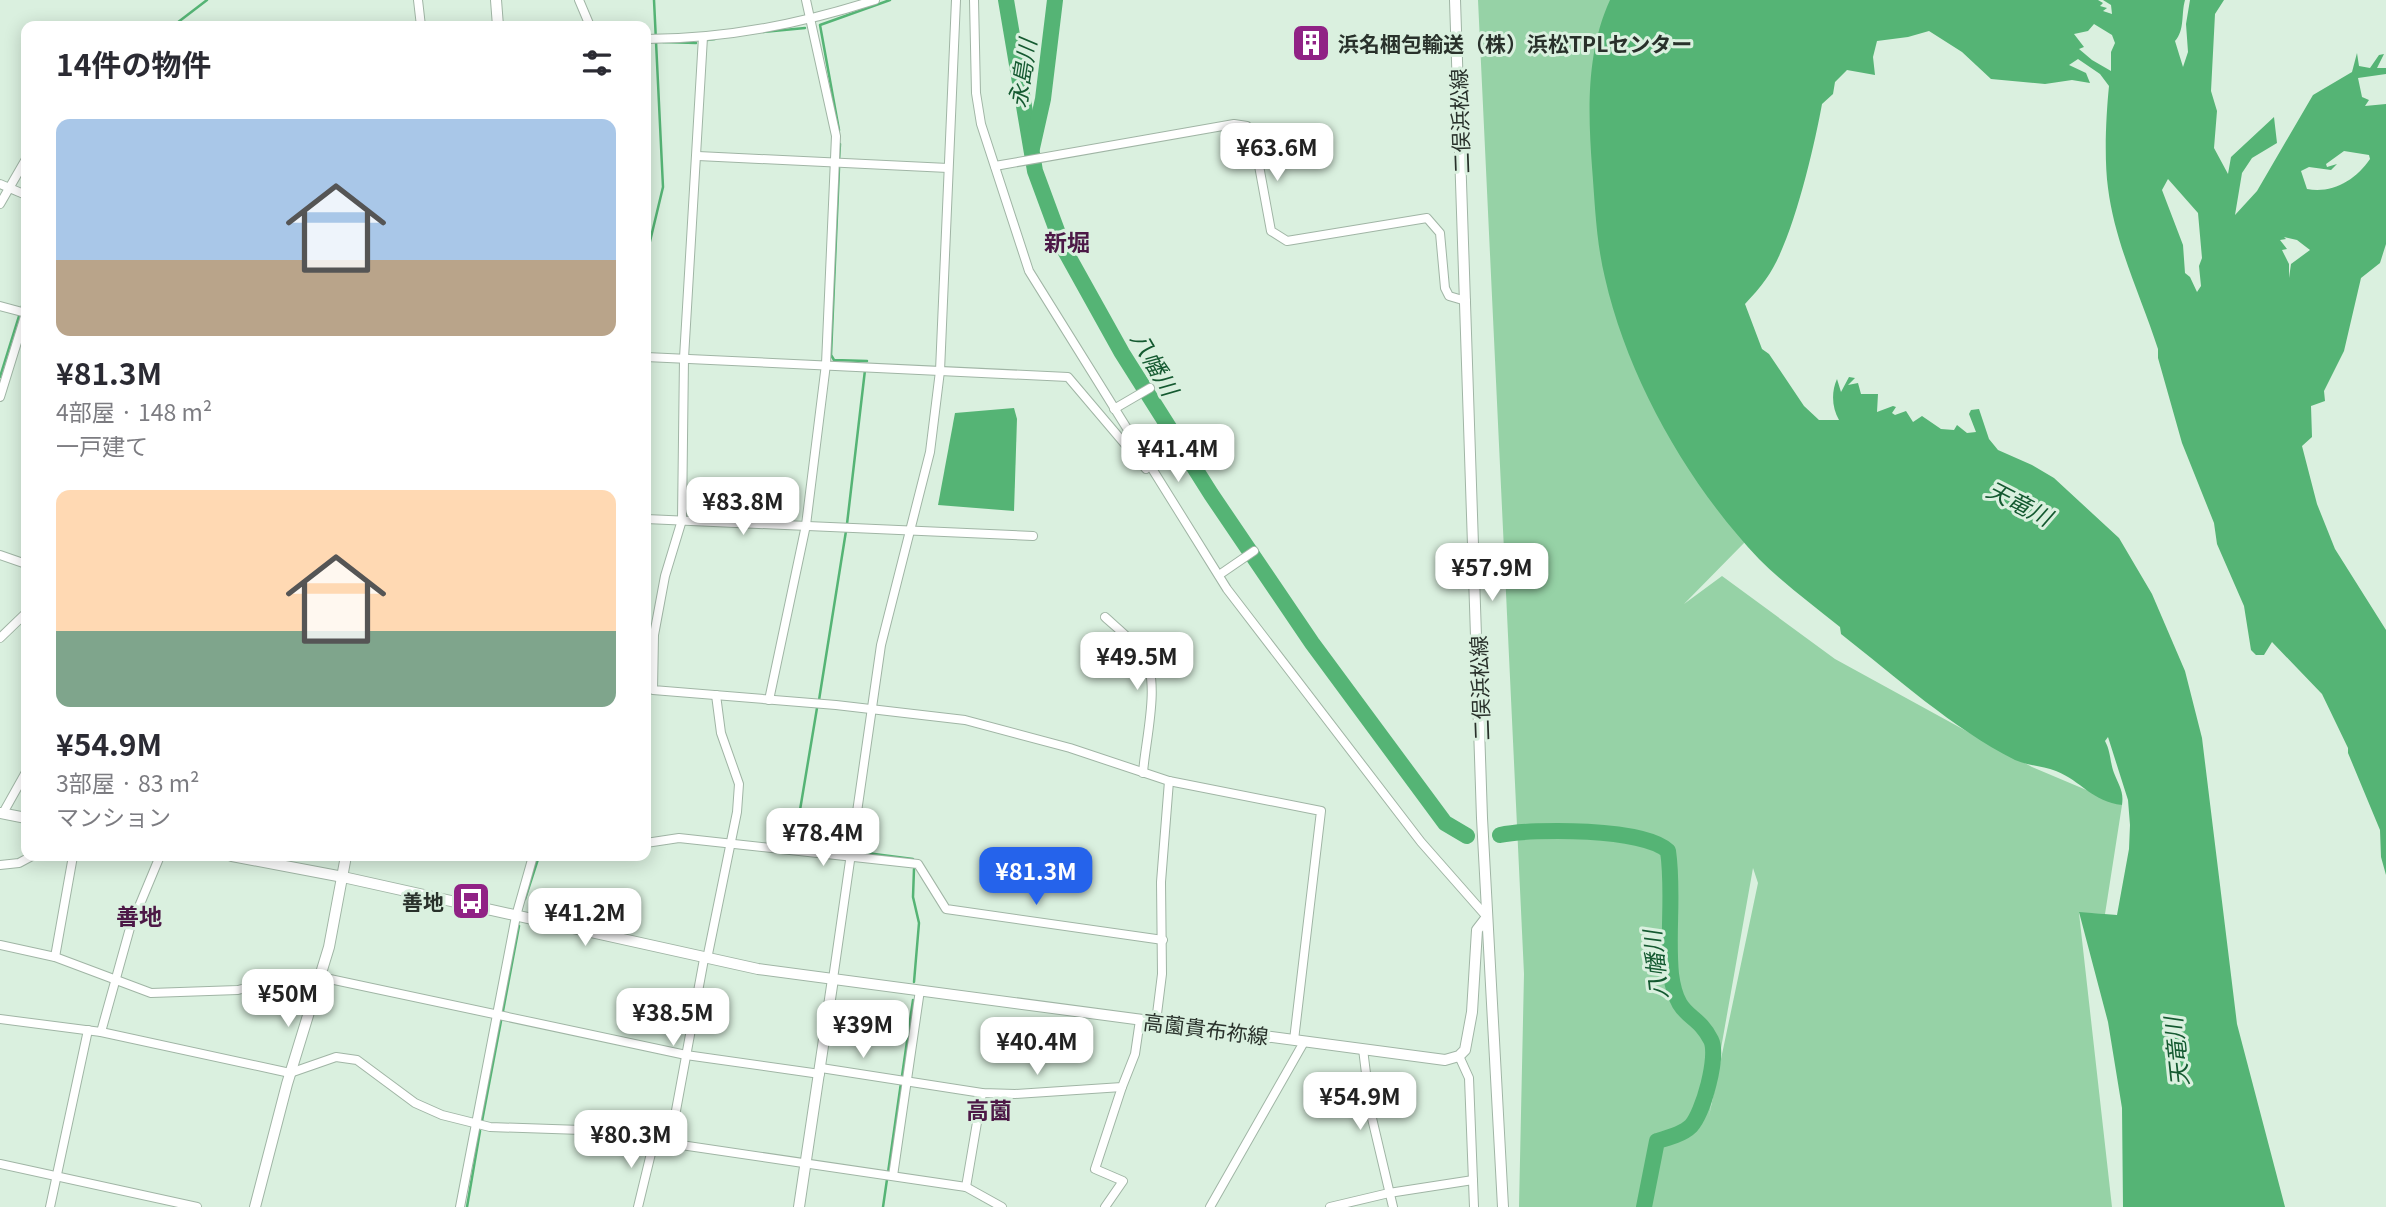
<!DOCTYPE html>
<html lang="ja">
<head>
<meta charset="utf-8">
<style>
	body { margin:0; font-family:Georgia,"Noto Sans JP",serif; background:#f7f7f7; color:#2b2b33; height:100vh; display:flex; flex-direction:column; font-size:26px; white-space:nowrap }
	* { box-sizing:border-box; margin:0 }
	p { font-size:23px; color:#7c7c81 }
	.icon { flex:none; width:38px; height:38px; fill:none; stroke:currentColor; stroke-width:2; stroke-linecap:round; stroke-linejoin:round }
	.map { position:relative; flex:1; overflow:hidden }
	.side { position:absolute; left:21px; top:21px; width:630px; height:840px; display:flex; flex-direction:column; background:#fff; border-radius:14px; box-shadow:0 4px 18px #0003 }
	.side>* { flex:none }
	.price { position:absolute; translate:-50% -60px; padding:0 16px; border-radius:14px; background:#fff; color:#222; font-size:23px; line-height:46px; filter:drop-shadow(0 2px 4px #0008) }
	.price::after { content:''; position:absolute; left:50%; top:42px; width:21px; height:16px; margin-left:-10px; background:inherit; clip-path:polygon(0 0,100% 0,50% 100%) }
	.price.on { background:#2563eb; color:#fff }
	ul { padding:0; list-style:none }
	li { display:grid; align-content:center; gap:14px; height:371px; padding:0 35px }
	li span { display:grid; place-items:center; height:217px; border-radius:14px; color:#555 }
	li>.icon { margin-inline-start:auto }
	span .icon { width:126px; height:126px; fill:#fffc; stroke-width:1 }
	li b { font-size:30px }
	h2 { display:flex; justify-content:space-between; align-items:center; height:84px; padding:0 35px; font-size:30px }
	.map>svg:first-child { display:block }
	.green { fill:#96d2a6; fill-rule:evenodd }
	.water { fill:#55b475; fill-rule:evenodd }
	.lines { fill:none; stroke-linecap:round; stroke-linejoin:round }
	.stream { stroke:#55b475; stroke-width:2.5 }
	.river { stroke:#55b475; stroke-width:16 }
	.street-casing { stroke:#a0b5a5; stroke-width:10 }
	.secondary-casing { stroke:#a0b5a5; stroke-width:12 }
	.street { stroke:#fff; stroke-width:8 }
	.secondary { stroke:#fff; stroke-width:10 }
	.labels { text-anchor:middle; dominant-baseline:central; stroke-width:6; stroke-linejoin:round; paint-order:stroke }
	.poi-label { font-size:21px; font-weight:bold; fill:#29312b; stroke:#daf0df; text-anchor:start }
	.street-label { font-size:21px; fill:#29312b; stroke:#daf0df }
	.water-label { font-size:23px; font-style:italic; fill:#145930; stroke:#daf0df }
	.neighbourhood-label { font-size:23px; font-weight:bold; fill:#4c1846; stroke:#daf0df }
</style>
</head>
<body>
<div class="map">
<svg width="2386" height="1207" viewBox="0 0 2386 1207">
	<rect width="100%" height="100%" fill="#daf0df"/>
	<path class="green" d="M 1478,0 L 1621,0 L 1685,459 L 1745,542 L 1684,604 L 1722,576 L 1835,659 L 2032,767 L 2122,805 L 2105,914 L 2079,913 L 2112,1207 L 1519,1207 L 1524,974 ZM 1753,868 L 1758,883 L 1709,1116 Z"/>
	<g class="water">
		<path d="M 1610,0 L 2098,0 L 2103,3 L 2100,6 L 2107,8 L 2103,11 L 2112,14 L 2111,5 L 2103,0 L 2185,0 C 2181,14 2185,30 2175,41 L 2183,67 L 2188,52 L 2186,24 L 2190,0 L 2224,0 L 2215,14 L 2211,91 L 2217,111 L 2214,148 L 2228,174 L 2231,157 L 2274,117 L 2277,143 L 2252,158 L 2242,173 L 2235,215 L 2257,191 L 2313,95 L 2352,72 L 2357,53 L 2359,66 L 2370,68 L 2379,55 L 2384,54 L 2377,68 L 2386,68 L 2386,74 L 2358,78 L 2362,97 L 2369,100 L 2365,106 L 2386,104 L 2386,244 L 2380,263 L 2361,278 L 2344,351 L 2324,391 L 2325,401 L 2311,406 L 2312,437 L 2302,446 L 2317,504 L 2335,549 L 2386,630 L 2386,875 L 2381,857 L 2380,830 L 2348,753 L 2348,748 L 2322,694 L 2272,642 L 2264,655 L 2256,655 L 2251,650 L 2244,606 L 2217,544 L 2214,523 L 2182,443 L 2158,358 L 2158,349 C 2141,296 2115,244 2108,188 C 2104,159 2106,116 2109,86 L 2100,74 L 2078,59 L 2069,65 L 2086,73 L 2090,83 L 2072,80 L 2045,84 L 1991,79 L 1962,52 L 1929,31 L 1908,37 L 1877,41 L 1873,57 L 1875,75 L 1847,70 L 1835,82 L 1833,94 L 1822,104 C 1814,148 1792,244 1766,279 C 1760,288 1752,296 1745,304 L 1762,349 L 1769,354 L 1804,406 L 1819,420 L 1839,420 C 1832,408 1831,392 1837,379 L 1841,392 L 1849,377 L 1855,378 L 1848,385 L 1858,383 L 1861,394 L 1878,394 L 1877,412 L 1893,406 L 1896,407 L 1892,413 L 1895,415 L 1906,411 L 1913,422 L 1922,416 L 1941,429 L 1954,430 L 1957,425 L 1967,433 L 1976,432 L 1969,414 L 1971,410 L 1979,409 L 1989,439 L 1998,450 L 2032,465 L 2054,478 L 2119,538 L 2152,594 L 2185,671 L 2202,738 L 2237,1024 L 2285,1207 L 2123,1207 L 2122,1108 L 2108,1022 L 2079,912 L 2117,915 L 2129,849 L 2130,825 L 2128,800 L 2108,737 L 2105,741 C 2111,752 2110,763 2114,773 C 2119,786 2124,791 2122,805 C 2093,802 2081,781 2056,771 C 2043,766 2029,766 2015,760 C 1952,728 1896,677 1841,634 L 1840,627 C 1813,605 1784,584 1759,559 C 1688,484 1628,379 1605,278 C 1596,241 1595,204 1592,167 C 1588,112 1586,52 1610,0 ZM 2094,24 L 2112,35 L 2115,43 L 2111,52 L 2111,71 L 2092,60 L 2079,49 L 2084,47 L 2074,34 L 2088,31 ZM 2344,151 L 2369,155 L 2370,159 C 2356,180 2332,194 2307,189 L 2301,171 L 2309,167 L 2331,170 L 2337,164 L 2327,167 L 2326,164 ZM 2168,179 L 2198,213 L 2202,258 L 2199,266 L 2201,286 L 2197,292 L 2190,277 L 2185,273 L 2183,245 L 2162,190 ZM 2284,237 L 2297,240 L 2310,250 L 2291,264 L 2289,278 L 2289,264 L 2282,250 L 2287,249 L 2280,240 L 2286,239 Z"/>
		<path d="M 1014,408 L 1017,419 L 1014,511 L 938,505 L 955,413 Z"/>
	</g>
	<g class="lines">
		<g class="stream">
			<path d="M 173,26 L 207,0"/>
			<path d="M 763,32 L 805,28"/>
			<path d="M 707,40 L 715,39"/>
			<path d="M 663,42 L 696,43"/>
			<path d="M 839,130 L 820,25 L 890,0"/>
			<path d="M 839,160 L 840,144"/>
			<path d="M 839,168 L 831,355 L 834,360 L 867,361"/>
			<path d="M 646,258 L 663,187 L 654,0"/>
			<path d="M 22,306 L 26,295"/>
			<path d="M 0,377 L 19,316"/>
			<path d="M 847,524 L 865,370"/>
			<path d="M 819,700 L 846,531"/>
			<path d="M 817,708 L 794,846 L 844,851"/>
			<path d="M 859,852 L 913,859"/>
			<path d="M 914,869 L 913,897 L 919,923 L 914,982"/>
			<path d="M 525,899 L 539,856"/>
			<path d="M 503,1011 L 519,926"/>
			<path d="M 482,1121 L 501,1021"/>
			<path d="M 467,1207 L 480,1131"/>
			<path d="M 883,1207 L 913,1000"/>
		</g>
		<g class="river">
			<path d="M 1006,0 L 1035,171 L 1063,247 L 1122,353 L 1211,494 L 1312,643 L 1445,823 L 1467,836"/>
			<path d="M 1032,148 L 1043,99 L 1055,0"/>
			<path d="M 1500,835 C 1533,828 1645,828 1668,851 C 1674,892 1667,934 1671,974 C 1677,1021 1696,1010 1711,1040 C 1719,1056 1703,1113 1691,1126 C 1683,1134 1668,1138 1657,1141 L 1644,1207"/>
		</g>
		<defs>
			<g id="street">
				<path d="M 418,0 L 421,26"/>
				<path d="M 579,0 L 590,26"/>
				<path d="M 974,0 L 976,93 L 981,124 L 1029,271 L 1227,589 L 1421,842 L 1487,917"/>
				<path d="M 703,37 L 684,358 L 682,520 L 665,576 L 654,635 L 653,690 L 836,705 L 965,720 L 1070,748 L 1169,781 L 1321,811 L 1294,1040"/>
				<path d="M 646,39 C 723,39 801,24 875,0"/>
				<path d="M 698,156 L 948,168"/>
				<path d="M 995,166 L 1234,124 L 1247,126 L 1253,133 L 1271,231 L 1287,241 L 1427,218 L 1440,233 L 1445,288 L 1449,296 L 1466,301"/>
				<path d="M 0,184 L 26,195"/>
				<path d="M 0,204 L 26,159"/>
				<path d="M 0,306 L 26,313"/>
				<path d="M 646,357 L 1068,377 L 1146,469"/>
				<path d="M 0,397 L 26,313"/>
				<path d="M 1114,409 L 1150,388"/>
				<path d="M 646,519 L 1033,536"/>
				<path d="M 0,555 L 26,564"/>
				<path d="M 1219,575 L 1254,551"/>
				<path d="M 1105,617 C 1118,629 1134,641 1144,656 C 1161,681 1145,742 1143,773"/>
				<path d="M 0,638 L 26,613"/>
				<path d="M 769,700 L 806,525 L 826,364 L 836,136 L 806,0"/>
				<path d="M 3,813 L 26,772"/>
				<path d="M 646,843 L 679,838 L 918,864 L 946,909 L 1163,940"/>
				<path d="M 0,865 L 19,863 L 32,856"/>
				<path d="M 0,945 L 55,957 L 151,993 L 238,990 L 283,978 L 311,975 L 686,1055 L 820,1074"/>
				<path d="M 55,957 L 73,856"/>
				<path d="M 707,959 L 737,812 L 739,784 L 721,733 L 716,695"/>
				<path d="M 833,979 L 881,645 L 930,452 L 940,371 L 956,0"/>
				<path d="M 0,1019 L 101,1032 L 290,1073 L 336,1057 L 357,1060 L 415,1103 L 442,1115 L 490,1127 L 611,1131 L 654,1141 L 966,1187 L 1002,1207"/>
				<path d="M 1156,1022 L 1162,974 L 1161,882 L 1169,781"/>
				<path d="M 101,1032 L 130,928 L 160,856"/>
				<path d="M 1363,1049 L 1371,1114 L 1393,1207"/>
				<path d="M 1459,1056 L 1469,1078 L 1474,1207"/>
				<path d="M 821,1068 L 982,1093 L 1015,1094 L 1122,1087 L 1135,1054 L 1140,1020"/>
				<path d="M 670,1143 L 704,959"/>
				<path d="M 0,1164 L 197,1207"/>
				<path d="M 893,1176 L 920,990"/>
				<path d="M 966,1187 L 982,1093"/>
				<path d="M 50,1207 L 88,1030"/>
				<path d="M 460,1207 L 516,916 L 533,856"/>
				<path d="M 638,1207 L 654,1141"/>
				<path d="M 1105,1207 L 1123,1181 L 1095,1169 L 1122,1087"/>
				<path d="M 1210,1207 L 1304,1042"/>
				<path d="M 1330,1207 L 1389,1193 L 1473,1180"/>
			</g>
			<g id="secondary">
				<path d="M 496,0 L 498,26"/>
				<path d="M 1455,0 L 1482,818 L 1503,1207"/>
				<path d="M 0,813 L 26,818"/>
				<path d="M 232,856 L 343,877 L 758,969 L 1445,1060 L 1459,1056 L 1465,1050 L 1472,1012 L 1477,930 L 1487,917"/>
				<path d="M 255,1207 L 287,1084 L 329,947 L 346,856"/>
				<path d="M 799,1207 L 833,979"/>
			</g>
		</defs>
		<use href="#street" class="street-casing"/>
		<use href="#secondary" class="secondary-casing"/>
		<use href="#street" class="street"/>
		<use href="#secondary" class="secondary"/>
	</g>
	<defs>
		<symbol id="building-square" viewBox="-11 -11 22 22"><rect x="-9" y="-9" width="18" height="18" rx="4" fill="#902285" stroke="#daf0df"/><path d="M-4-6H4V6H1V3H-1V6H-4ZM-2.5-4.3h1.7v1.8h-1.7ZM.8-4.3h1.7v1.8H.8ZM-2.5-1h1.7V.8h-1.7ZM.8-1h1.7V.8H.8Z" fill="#fff"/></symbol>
		<symbol id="bus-square" viewBox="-11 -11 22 22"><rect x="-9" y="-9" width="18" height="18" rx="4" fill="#902285" stroke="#daf0df"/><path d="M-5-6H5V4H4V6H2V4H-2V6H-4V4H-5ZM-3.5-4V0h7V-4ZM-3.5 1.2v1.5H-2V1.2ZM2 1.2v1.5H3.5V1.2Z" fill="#fff"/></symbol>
	</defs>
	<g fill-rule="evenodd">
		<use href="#building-square" x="1289" y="21" width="44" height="44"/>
		<use href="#bus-square" x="449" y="879" width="44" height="44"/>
	</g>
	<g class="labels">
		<g class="poi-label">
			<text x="1338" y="43">浜名梱包輸送（株）浜松TPLセンター</text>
			<text x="444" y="901" text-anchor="end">善地</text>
		</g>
		<g class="street-label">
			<text transform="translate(1459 121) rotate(-92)">二俣浜松線</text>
			<text transform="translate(1479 688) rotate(-92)">二俣浜松線</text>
			<text transform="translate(1206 1028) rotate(7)">高薗貴布祢線</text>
		</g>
		<g class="water-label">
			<text transform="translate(1021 73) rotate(-81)">永島川</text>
			<text transform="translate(1156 363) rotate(60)">八幡川</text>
			<text transform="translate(2020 502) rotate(27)">天竜川</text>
			<text transform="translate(1654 965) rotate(-96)">八幡川</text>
			<text transform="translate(2175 1052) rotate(-96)">天竜川</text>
		</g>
		<g class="neighbourhood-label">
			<text x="1067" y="241">新堀</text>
			<text x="139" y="915">善地</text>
			<text x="989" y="1109">高薗</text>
		</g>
	</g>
</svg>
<b class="price" style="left:1277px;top:183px">¥63.6M</b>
<b class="price" style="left:1178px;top:484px">¥41.4M</b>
<b class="price" style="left:743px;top:537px">¥83.8M</b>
<b class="price" style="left:1492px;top:603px">¥57.9M</b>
<b class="price" style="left:1137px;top:692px">¥49.5M</b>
<b class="price" style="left:823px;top:868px">¥78.4M</b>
<b class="price on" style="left:1036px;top:907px">¥81.3M</b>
<b class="price" style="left:585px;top:948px">¥41.2M</b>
<b class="price" style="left:288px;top:1029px">¥50M</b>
<b class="price" style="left:673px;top:1048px">¥38.5M</b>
<b class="price" style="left:863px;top:1060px">¥39M</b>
<b class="price" style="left:1037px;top:1077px">¥40.4M</b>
<b class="price" style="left:1360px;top:1132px">¥54.9M</b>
<b class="price" style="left:631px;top:1170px">¥80.3M</b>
<section class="side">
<h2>14件の物件<svg class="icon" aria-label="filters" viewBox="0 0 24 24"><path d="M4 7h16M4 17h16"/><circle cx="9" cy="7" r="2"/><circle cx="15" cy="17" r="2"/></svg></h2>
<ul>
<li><span style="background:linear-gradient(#a9c7e8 65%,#b9a48a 0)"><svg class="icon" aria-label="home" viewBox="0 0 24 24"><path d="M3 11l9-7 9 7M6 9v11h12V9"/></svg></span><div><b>¥81.3M</b><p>4部屋 · 148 m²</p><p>一戸建て</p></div></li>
<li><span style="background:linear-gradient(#ffd9b3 65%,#7fa58c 0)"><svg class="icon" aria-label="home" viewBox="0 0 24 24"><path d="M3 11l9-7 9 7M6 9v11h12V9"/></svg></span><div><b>¥54.9M</b><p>3部屋 · 83 m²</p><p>マンション</p></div></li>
</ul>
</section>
</div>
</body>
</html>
